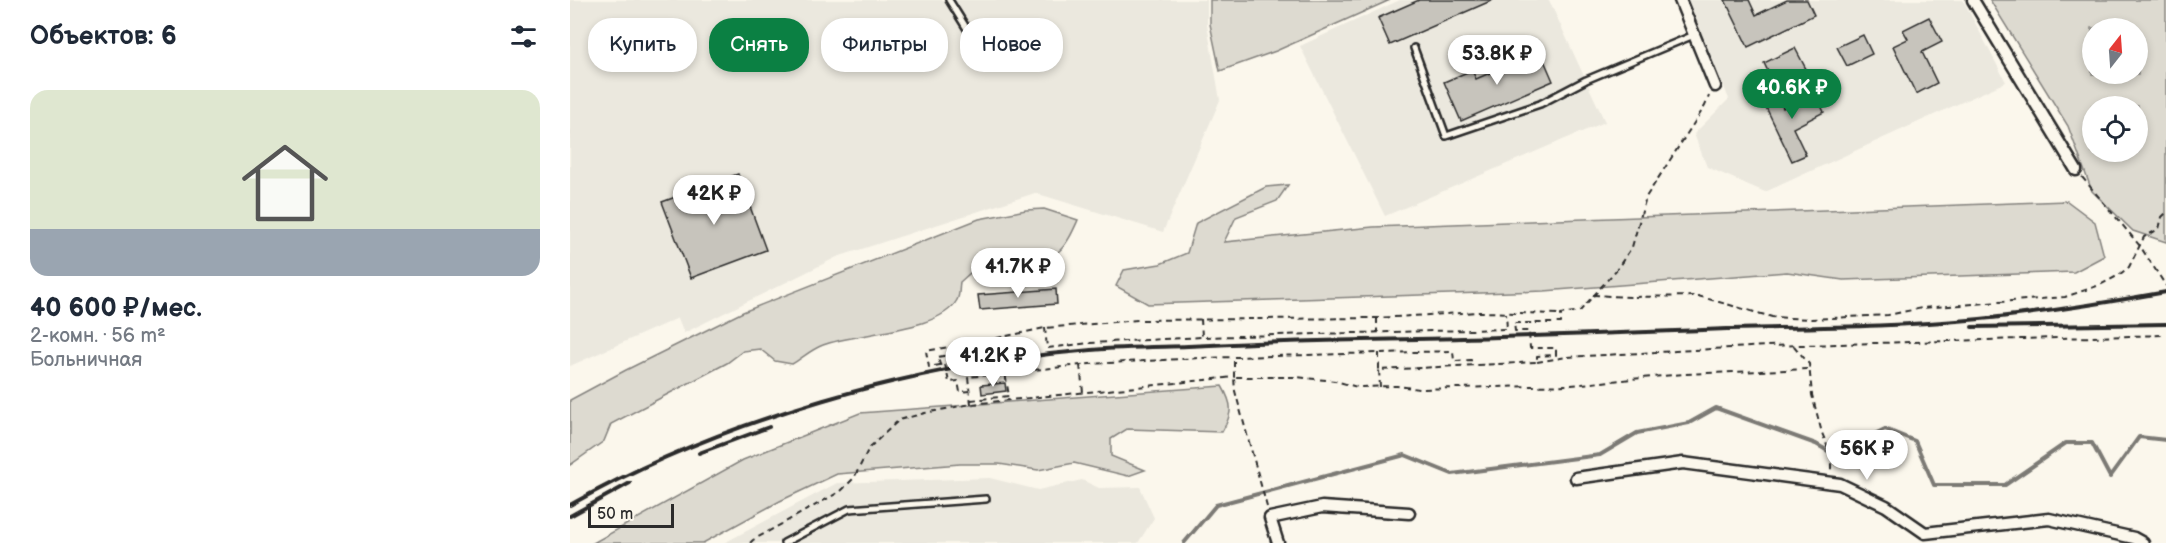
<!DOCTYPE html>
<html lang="ru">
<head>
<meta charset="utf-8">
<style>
	body { margin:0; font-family:"Balsamiq Sans",sans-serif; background:#f2f2f3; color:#1f2937; height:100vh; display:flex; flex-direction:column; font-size:22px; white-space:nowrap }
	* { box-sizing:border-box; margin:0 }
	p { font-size:20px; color:#747a83 }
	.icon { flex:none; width:33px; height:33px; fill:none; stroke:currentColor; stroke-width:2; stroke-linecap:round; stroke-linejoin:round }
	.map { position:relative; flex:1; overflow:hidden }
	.sheet { display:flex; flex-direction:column; background:#fff; width:570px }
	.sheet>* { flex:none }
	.guide { position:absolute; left:18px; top:18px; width:570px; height:54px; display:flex; gap:12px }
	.needle { width:39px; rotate:17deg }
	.buttons { position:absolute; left:1512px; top:18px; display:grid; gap:12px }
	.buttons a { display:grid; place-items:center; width:66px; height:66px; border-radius:50%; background:#fff; box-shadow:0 3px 9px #0003; font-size:30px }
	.scale { position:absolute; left:18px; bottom:15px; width:86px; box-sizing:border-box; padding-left:6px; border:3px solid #2b2b2b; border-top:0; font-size:16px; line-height:21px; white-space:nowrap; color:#2b2b2b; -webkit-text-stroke:4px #fbf7ec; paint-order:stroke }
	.price { position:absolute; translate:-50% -51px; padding:0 14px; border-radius:21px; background:#fff; color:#222; font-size:20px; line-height:39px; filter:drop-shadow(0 2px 3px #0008) }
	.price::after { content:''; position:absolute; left:50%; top:36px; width:18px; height:14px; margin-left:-9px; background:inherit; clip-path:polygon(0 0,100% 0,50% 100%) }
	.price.current { background:#0b8043; color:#fff }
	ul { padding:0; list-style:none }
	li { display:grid; align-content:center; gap:12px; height:318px; padding:0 30px }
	li span { display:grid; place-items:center; height:186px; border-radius:18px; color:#555 }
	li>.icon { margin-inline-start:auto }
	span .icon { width:108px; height:108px; fill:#fffc; stroke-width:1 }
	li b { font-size:26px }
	h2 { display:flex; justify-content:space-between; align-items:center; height:72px; padding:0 30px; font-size:26px }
	.pill { padding:0 21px; border-radius:24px; background:#fff; box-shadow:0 3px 9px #0003; font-size:21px; line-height:54px }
	.pill.current { background:#0b8043; color:#fff }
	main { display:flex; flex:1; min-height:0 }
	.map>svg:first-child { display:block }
	.built { fill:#ebe8de }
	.green { fill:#dddad0; stroke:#84827e; stroke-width:1.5; fill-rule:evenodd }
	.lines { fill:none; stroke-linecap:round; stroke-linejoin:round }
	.stream { stroke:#7b7a75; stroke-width:4 }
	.building { fill:#c7c4bc; stroke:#2b2b2b; stroke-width:1.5 }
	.lane-casing { stroke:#2b2b2b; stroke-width:10 }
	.street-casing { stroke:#2b2b2b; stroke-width:15 }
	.path { stroke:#2b2b2b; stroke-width:2; stroke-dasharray:6 4.5; stroke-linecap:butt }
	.lane { stroke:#fbf7ec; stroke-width:5 }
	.street { stroke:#fbf7ec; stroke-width:10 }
	.rail { stroke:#2b2b2b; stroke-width:4 }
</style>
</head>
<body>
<main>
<section class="sheet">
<h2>Объектов: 6<svg class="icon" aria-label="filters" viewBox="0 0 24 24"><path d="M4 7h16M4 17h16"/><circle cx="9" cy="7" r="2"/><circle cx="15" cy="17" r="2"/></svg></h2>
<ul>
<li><span style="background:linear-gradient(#dfe7d0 75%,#9aa5b1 0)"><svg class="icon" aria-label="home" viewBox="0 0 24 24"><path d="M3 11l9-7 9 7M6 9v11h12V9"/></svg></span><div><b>40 600 ₽/мес.</b><p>2-комн. · 56 m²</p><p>Больничная</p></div></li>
</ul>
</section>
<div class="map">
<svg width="1596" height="543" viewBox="0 0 1596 543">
	<rect width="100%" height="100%" fill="#fbf7ec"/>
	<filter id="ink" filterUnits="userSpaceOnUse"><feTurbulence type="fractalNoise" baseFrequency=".0167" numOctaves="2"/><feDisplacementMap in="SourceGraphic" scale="12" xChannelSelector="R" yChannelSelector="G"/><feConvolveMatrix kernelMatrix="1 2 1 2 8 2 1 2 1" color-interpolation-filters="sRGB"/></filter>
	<g filter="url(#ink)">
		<g class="built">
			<path d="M 0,0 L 637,0 L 637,25 L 650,100 L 593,232 L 465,193 L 267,257 L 114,333 L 108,318 L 0,366 Z"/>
			<path d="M 830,0 L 979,0 L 1035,122 L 815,216 L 730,46 Z"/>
			<path d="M 1118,0 L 1393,0 L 1436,82 L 1195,192 L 1137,167 L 1124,134 L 1159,99 Z"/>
			<path d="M 420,478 L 468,490 L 512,480 L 529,488 L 570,487 L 584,518 L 568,543 L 154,543 L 267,483 Z"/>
		</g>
		<g class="green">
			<path d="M 640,0 L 820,0 L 706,51 L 650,71 L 640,24 Z"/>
			<path d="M 1420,0 L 1596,0 L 1596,242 L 1563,231 L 1522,191 L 1498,126 ZM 1568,28 L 1568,74 L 1522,74 L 1522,28 ZM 1568,106 L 1568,152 L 1522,152 L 1522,106 Z"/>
			<path d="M 718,185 L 707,201 L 666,217 L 654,242 L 803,227 L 1497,201 L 1525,222 L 1534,256 L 1504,272 L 1273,280 L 1217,272 L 974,291 L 578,304 L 546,286 L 554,270 L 590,264 L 617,253 L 626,223 L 696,187 Z"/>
			<path d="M 474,209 L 508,220 C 503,231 497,245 488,252 C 463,269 428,258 405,270 C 400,272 395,278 390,282 C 389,287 390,295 387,300 C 370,332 286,332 253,345 C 242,349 232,358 222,364 L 205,361 L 190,349 L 173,351 L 157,363 L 41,424 L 34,441 L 0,465 L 0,400 L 56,370 L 173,312 L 409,219 L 456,210 Z"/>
			<path d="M 652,386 C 663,405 663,412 652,432 L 557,429 L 541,439 L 541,456 L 575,470 L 558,476 L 504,463 L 468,470 L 429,464 L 390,464 L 267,474 L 210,501 L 133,543 L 23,543 L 173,460 L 290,413 Z"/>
		</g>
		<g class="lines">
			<path class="stream" d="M 614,543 L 646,505 L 835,455 L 882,474 L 1030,455 L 1067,433 L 1119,423 L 1146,408 L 1246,444 L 1263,454 L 1315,429 L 1345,441 L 1364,485 L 1435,485 L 1496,443 L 1522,443 L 1540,477 L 1569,437 L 1596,440"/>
		</g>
		<g class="building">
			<path d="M 849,0 L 923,0 L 820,45 L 808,18 Z"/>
			<path d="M 1155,0 L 1179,0 L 1186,15 L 1217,0 L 1237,0 L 1244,15 L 1178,47 Z"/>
			<path d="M 1359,17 L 1372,42 L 1352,52 L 1367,83 L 1346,94 L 1323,46 L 1338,39 L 1333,30 Z"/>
			<path d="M 1293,35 L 1302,54 L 1277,66 L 1267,47 Z"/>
			<path d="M 1225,48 L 1236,69 L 1204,84 L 1194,63 Z"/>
			<path d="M 970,51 L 983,81 L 891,121 L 874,82 L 902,70 L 906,79 Z"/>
			<path d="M 1205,91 L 1213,108 L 1245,93 L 1254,112 L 1223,128 L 1236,155 L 1222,161 L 1191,97 Z"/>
			<path d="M 168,174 L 196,250 L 121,278 L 92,202 Z"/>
			<path d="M 486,289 L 487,304 L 410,310 L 408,295 Z"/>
			<path d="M 435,383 L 436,391 L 412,394 L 411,385 Z"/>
		</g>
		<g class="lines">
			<defs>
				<g id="lane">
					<path d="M 379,0 L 412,53"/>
					<path d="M 844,48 L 876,136 L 970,104 L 1016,80 L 1124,35"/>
					<path d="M 214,543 L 279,509 L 416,499"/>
				</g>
				<g id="street">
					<path d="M 1110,0 L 1145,86"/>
					<path d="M 1403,0 L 1506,170"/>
					<path d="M 1006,478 L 1113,463 L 1270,484 L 1316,506 L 1355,533 L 1479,519 L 1564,538 L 1573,543"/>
					<path d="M 708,543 L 700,518 L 752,507 L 839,513"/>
				</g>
			</defs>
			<use href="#lane" class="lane-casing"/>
			<use href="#street" class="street-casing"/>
			<g class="path">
				<path d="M 1512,177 L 1570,246 L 1596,286"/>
				<path d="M 1023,295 L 1060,297 L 1128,296 L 1202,317 L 1241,319 L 1318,315 L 1352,308 L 1495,297 L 1530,285 L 1549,275 L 1559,267 L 1574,237 L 1589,229 L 1592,217 L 1596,213"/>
				<path d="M 807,318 L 807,332"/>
				<path d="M 631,319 L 632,337"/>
				<path d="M 475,328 L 477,348 L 520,343 L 632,337 L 937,329 L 936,314"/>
				<path d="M 1224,346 L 1239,364 L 1242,395 L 1252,433 L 1261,455 L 1261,472"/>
				<path d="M 809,353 L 809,370"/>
				<path d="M 967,362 L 997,357 L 1197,346 L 1596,335"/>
				<path d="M 370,365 L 359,367 L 356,351 L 403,343"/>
				<path d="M 510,365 L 513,392"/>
				<path d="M 810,387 L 809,370 L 967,362 L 967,356 L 986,355 L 986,348 L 960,348 L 959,331 L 945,331 L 944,323 L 991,323 L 991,314 L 1010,311 L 1047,269 L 1062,247 L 1076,197 L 1135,106 L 1139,96"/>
				<path d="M 400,391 L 390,392 L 388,381 L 379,382 L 375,364 L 370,365 L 368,357 L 399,351 L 404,343 L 475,328 L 568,320 L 807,318 L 909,312 L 991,314"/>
				<path d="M 401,400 L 439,396 L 435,373"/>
				<path d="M 401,404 L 398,377 L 520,364 L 630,358 L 883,351 L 884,361 L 901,360 L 901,365"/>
				<path d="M 697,507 L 665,391 L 664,377 L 726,377 L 765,381 L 787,387 L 827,386 L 850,389 L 1001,385 L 1113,374 L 1240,369"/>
				<path d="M 180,543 L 183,540 L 271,491 L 284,478 L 299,448 L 329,420 L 355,413 L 401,404 L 664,377 L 664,357"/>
			</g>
			<use href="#lane" class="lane"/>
			<use href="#street" class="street"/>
			<g class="rail">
				<path d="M 1402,327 L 1596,324"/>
				<path d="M 129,453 L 199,427"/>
				<path d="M 0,505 C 152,419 347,364 521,350 C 553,347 586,347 618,346 C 695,342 771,340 847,339 C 950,337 1054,333 1157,329 C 1241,327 1326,327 1410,319 C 1473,313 1534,303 1596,292"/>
				<path d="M 0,516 L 60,483"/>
			</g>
		</g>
	</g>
</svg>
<div class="buttons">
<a><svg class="needle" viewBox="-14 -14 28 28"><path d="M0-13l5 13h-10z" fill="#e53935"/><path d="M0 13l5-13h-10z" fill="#747a83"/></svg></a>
<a><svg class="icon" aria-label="locate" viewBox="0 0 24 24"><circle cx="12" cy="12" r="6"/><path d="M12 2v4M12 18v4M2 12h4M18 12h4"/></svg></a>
</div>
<div class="scale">50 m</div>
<b class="price" style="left:927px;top:86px">53.8K ₽</b>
<b class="price current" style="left:1222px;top:120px">40.6K ₽</b>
<b class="price" style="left:144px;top:226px">42K ₽</b>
<b class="price" style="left:448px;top:299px">41.7K ₽</b>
<b class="price" style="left:423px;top:388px">41.2K ₽</b>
<b class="price" style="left:1297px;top:481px">56K ₽</b>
<div class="guide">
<a class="pill">Купить</a>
<a class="pill current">Снять</a>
<a class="pill">Фильтры</a>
<a class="pill">Новое</a>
</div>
</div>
</main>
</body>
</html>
